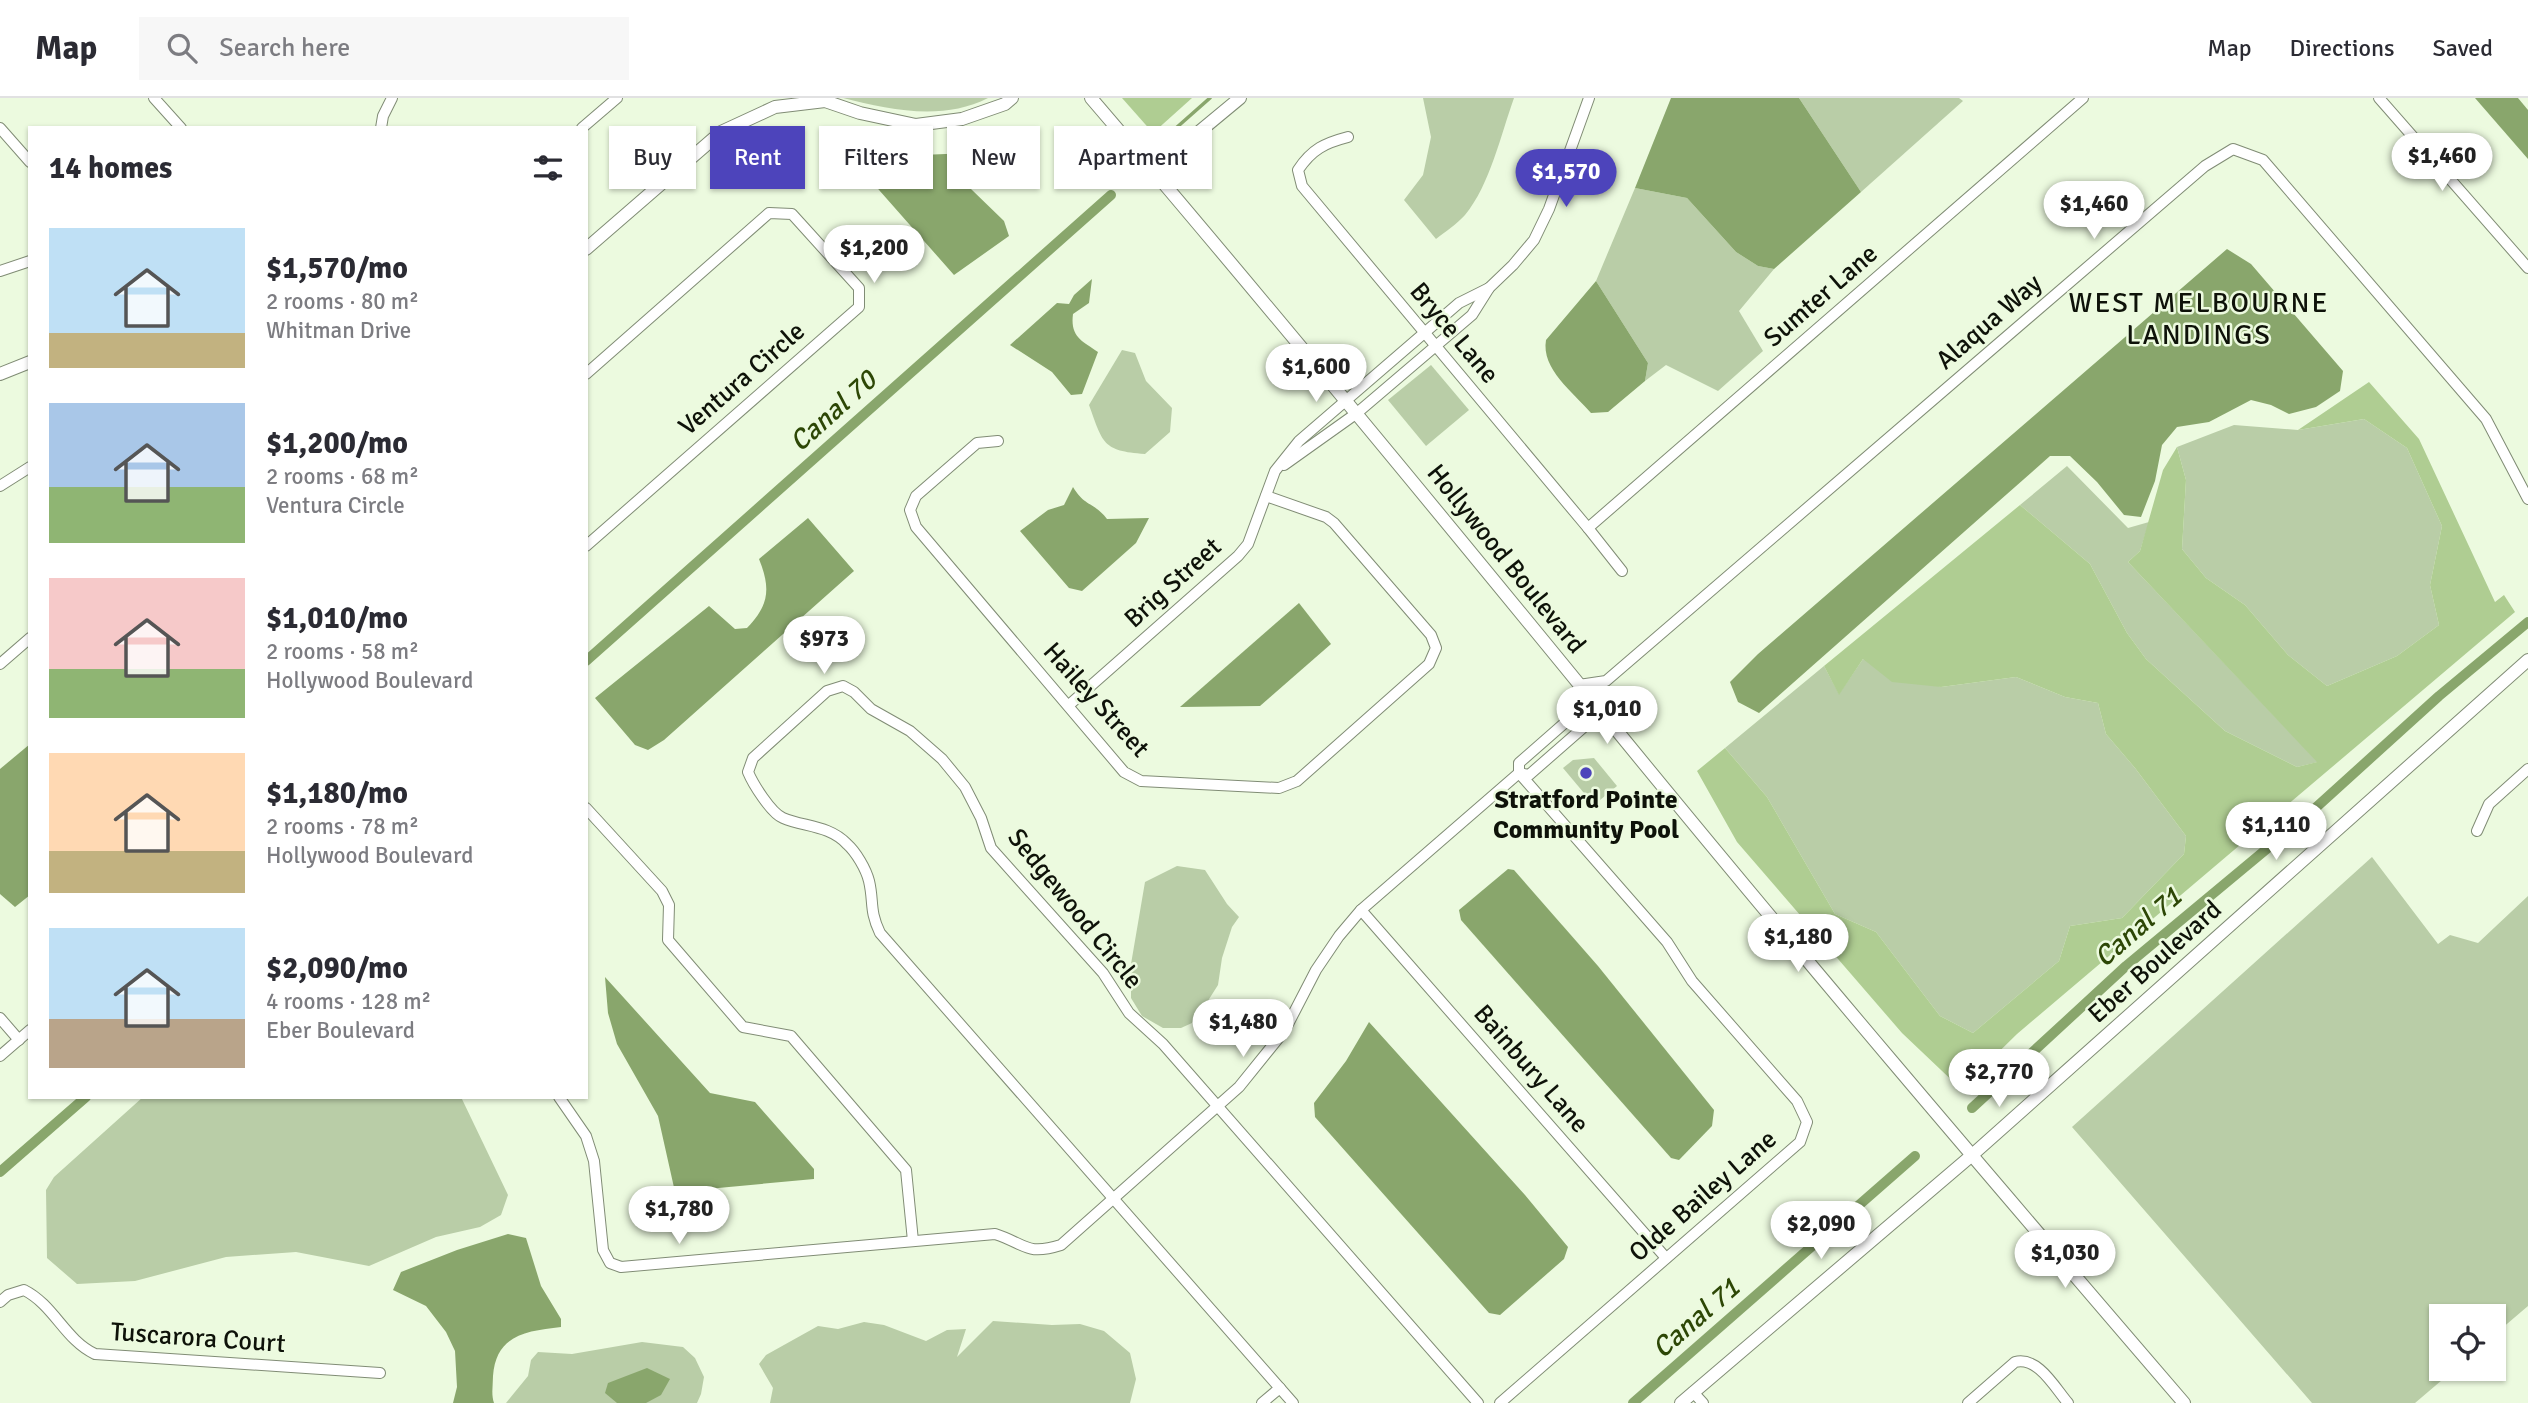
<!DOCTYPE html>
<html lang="en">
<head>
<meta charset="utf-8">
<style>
	body { margin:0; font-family:Signika,sans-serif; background:#f7f7f7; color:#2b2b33; height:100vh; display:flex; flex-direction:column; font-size:26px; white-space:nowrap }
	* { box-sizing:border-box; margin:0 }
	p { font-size:23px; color:#7c7c81 }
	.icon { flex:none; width:38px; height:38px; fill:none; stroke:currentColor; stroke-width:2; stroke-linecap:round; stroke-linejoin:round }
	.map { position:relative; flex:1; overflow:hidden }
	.details { position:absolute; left:28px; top:28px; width:560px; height:973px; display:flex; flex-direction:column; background:#fff; border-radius:0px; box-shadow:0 2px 5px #0004 }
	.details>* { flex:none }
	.banner { position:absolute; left:609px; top:28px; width:665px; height:63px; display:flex; gap:14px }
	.fabs { position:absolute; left:2429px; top:1206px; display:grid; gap:14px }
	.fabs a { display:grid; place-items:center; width:77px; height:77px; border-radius:0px; background:#fff; box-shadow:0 2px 5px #0004; font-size:35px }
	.price { position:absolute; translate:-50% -60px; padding:0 16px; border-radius:24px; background:#fff; color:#222; font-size:23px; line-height:46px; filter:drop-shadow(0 2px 4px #0008) }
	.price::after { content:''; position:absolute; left:50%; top:42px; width:21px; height:16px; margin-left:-10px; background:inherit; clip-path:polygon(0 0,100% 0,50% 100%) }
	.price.on { background:#4d44bb; color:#fff }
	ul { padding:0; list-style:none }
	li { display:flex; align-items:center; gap:21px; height:175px; padding:0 21px }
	li span { display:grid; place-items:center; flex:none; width:196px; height:140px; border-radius:0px; color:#555 }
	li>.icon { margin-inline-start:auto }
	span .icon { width:84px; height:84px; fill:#fffc; stroke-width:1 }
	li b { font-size:30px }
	h2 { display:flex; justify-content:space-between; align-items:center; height:84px; padding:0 21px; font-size:30px }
	.tag { padding:0 24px; border-radius:0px; background:#fff; box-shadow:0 2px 5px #0004; font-size:24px; line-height:63px }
	.tag.on { background:#4d44bb; color:#fff }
	header { display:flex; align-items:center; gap:42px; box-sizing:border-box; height:98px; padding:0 35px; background:#fff; border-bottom:2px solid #e1e1e2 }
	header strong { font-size:33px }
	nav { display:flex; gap:38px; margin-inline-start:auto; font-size:24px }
	.search { width:490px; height:63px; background:#f7f7f7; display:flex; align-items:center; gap:18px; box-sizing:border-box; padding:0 24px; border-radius:0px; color:#7c7c81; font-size:26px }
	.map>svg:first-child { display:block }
	.green { fill:#b9cda7 }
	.forest { fill:#afcd92 }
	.water { fill:#89a66c }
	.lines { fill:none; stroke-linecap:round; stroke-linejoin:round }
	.stream { stroke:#89a66c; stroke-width:3.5 }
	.canal { stroke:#89a66c; stroke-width:10 }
	.minor-casing { stroke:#808c75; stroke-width:12 }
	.tertiary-casing { stroke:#808c75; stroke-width:14 }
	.minor { stroke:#fff; stroke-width:10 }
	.tertiary { stroke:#fff; stroke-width:12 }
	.poi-dot { fill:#4d44bb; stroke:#ecfadf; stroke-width:2.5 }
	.labels { text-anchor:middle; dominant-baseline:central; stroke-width:5; stroke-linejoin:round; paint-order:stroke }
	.street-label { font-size:26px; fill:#0e1209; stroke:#ecfadf }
	.poi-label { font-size:26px; font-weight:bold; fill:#0e1209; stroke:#ecfadf }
	.neighbourhood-label { font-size:28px; letter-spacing:2px; fill:#0e1209; stroke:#ecfadf }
	.water-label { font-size:28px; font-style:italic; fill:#2d4706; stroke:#ecfadf }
</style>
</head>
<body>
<header>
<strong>Map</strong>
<div class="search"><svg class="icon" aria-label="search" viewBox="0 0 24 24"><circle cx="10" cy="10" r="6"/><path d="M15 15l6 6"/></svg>Search here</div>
<nav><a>Map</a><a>Directions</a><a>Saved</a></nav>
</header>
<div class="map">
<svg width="2528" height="1305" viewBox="0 0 2528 1305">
	<rect width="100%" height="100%" fill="#ecfadf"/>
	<g class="green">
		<path d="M 843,0 L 988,0 C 943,23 890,12 843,0 Z"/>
		<path d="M 1423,0 L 1514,0 C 1501,36 1490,87 1465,117 C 1457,126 1445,134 1436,141 L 1404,102 L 1423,77 L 1431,39 Z"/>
		<path d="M 1799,0 L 1959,0 L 1963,3 L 1861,94 Z"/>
		<path d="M 1635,90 L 1687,100 L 1736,154 L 1758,168 L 1774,171 L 1739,213 L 1763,253 L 1718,293 L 1666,267 L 1645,283 L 1648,265 L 1596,183 Z"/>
		<path d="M 1122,252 L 1135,255 L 1146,283 L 1172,310 L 1170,334 L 1145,356 C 1102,353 1103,345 1089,307 Z"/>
		<path d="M 1431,267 L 1469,312 L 1426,348 L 1388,302 Z"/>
		<path d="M 2364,321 L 2407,350 L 2442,428 L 2430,487 L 2439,527 L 2397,558 L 2327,588 L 2288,557 L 2245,507 L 2206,480 L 2182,451 L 2186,382 L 2177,349 L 2234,327 L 2298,332 Z"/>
		<path d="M 2067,368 L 2128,430 L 2149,424 L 2140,453 L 2128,464 L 2318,664 L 2297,669 L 2225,633 L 2146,561 L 2127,535 L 2090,466 L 2020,407 Z"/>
		<path d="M 1863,561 L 1941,589 L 2016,579 L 2065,599 L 2098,605 L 2106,636 L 2135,670 L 2186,738 L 2184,756 L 2122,820 L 2070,828 L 2059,863 L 1973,935 L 1940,918 L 1876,834 L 1835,816 L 1767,699 L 1725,650 L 1824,568 L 1839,596 Z"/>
		<path d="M 1594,660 L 1617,688 L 1594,707 L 1563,670 L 1573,662 Z"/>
		<path d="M 2372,759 L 2438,846 L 2450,837 L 2478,845 L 2528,798 L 2528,1208 L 2494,1237 L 2494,1218 L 2441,1218 L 2441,1270 L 2455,1271 L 2415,1305 L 2312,1305 L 2072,1029 Z"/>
		<path d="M 1177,768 L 1205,772 L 1227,806 L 1239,819 L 1232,829 L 1222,860 L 1218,887 L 1204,909 L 1192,925 L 1181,930 L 1163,930 L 1142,918 L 1131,900 L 1131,866 L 1145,784 Z"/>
		<path d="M 143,999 L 461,999 L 508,1097 L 501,1117 L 480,1129 L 436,1139 L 369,1168 L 296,1154 L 226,1159 L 135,1183 L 77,1186 L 47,1160 L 46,1092 L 54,1079 Z"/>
		<path d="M 993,1223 L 1052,1227 L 1080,1226 L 1104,1233 L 1130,1255 L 1136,1281 L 1130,1305 L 770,1305 L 773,1290 L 759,1266 L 766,1257 L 818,1228 L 838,1231 L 864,1224 L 884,1227 L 926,1243 L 947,1232 L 966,1231 L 957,1259 Z"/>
		<path d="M 642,1244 L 683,1249 L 695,1260 L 704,1279 L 701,1296 L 697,1305 L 506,1305 L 528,1278 L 531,1262 L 538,1254 L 572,1256 Z"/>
	</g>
	<g class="forest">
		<path d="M 1122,0 L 1192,0 L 1153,35 Z"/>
		<path d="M 2369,284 L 2419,341 L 2495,504 L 2504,497 L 2515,514 L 2017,936 L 1961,991 L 1902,935 L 1737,744 L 1697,673 L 1725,650 L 1767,699 L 1835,816 L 1876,834 L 1940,918 L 1973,935 L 2059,863 L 2070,828 L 2122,820 L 2184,756 L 2186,738 L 2135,670 L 2106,636 L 2098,605 L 2065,599 L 2016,579 L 1941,589 L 1892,584 L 1863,561 L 1839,597 L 1824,568 L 2020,407 L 2090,466 L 2127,535 L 2146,561 L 2225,633 L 2297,669 L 2317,664 L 2128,464 L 2140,453 L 2163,372 L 2177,349 L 2186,382 L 2182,451 L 2206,480 L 2245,507 L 2288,557 L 2327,588 L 2397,558 L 2439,527 L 2430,487 L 2442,428 L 2407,350 L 2364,321 L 2298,332 Z"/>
	</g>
	<g class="water">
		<path d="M 1671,0 L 1799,0 L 1861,94 L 1774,171 L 1758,168 L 1736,154 L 1687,100 L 1635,90 Z"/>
		<path d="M 2475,0 L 2518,0 L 2528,12 L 2528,61 Z"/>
		<path d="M 864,52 L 921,57 L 970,55 L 968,72 L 971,91 L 1004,123 L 1009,138 L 954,177 L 857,67 Z"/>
		<path d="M 2227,151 L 2251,166 L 2343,273 L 2340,293 L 2316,309 L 2289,316 L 2271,307 L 2251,302 L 2209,324 L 2177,329 L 2162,347 L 2155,383 L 2141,419 L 2124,417 L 2097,384 L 2070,358 L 2050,358 L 1759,615 L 1738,604 L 1730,584 L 1758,556 Z"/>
		<path d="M 1092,181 L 1089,205 L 1073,216 C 1070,239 1082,243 1098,254 L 1082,296 L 1071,297 L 1052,274 L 1010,247 L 1057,205 L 1069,206 L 1074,197 Z"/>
		<path d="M 1596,183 L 1648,265 L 1645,283 L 1608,314 L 1591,315 C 1573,294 1541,271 1546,242 Z"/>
		<path d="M 1073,389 C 1085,409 1094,404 1107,421 L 1149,420 L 1136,445 L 1082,493 L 1069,490 L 1020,433 L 1048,412 L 1064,407 Z"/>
		<path d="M 808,420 L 854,473 L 664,642 L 648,652 L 635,647 L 595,600 L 709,508 L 735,531 L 747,530 C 769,507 771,491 759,461 Z"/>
		<path d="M 1299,505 L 1331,546 L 1260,608 L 1180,609 Z"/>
		<path d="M 30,646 L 30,797 L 15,809 L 0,796 L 0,671 Z"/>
		<path d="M 1508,771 L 1514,772 L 1598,868 L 1714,1012 L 1712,1028 L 1679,1062 L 1671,1060 L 1461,822 L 1459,812 Z"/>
		<path d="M 605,879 L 710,995 L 755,1004 L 814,1071 L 814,1081 L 675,1094 L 658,1018 L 617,946 L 608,915 Z"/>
		<path d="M 1369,924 L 1525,1097 L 1568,1149 L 1564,1161 L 1500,1217 L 1489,1215 L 1315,1019 L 1314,1005 L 1346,963 Z"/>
		<path d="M 508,1136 L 526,1140 L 541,1188 L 561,1221 L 561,1229 C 526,1233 496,1237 493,1278 C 493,1287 491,1296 494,1305 L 453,1305 L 457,1289 L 455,1253 L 446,1234 L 426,1208 L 393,1192 L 401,1174 L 457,1152 Z"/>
		<path d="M 647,1270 L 670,1281 L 661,1297 L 646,1305 L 617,1305 L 605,1295 L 608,1285 Z"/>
	</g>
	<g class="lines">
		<path class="stream" d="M 1176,30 L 1210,0"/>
		<g class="canal">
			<path d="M 586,563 L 1111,97"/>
			<path d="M 1972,1010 L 2126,868 L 2311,714 L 2439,598 L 2528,524"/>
			<path d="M 0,1074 L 86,999"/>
			<path d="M 1633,1305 L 1915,1058"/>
		</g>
		<defs>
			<g id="minor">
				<path d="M 154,0 L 181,30"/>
				<path d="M 2379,0 L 2528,170"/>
				<path d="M 0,30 L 30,64"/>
				<path d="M 381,30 L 383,18 L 392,0"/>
				<path d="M 582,30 L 617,0"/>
				<path d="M 1348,39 C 1325,45 1312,51 1298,72 L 1302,88 L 1588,430 L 1622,473"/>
				<path d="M 0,173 L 30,163"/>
				<path d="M 586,276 L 769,115 L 792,116 L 859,190 L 859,209 L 586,448"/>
				<path d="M 998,343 L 977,345 L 916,398 L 910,412 L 916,429 L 1124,674 L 1141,683 L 1279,690 L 1297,683 L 1429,566 L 1436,550 L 1431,537 L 1334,425 L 1326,419 L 1266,398"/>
				<path d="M 1284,367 L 1357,315 L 1472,217 L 1489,190 L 1513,167 L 1534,142 L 1549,111 L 1589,0"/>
				<path d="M 0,388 L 30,369"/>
				<path d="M 1588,430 L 2083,0"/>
				<path d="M 0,566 L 30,540"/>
				<path d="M 1579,587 L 1606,583 L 2205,68 L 2233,51 L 2263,62 L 2486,321 L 2528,401"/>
				<path d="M 1069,607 L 1238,458 L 1248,446 L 1275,373 L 1299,343 L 1459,205 L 1489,190"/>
				<path d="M 1519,675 L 1519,665 L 1592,601"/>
				<path d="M 1519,675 L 1529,677 L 1601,614"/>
				<path d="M 586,710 L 662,793 L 669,807 L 668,842 L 743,929 L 791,938 L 906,1072 L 913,1143"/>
				<path d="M 2477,733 L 2489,706 L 2528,671"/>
				<path d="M 1361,812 L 1666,1160"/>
				<path d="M 0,920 L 19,942"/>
				<path d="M 0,958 L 30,932"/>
				<path d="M 559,999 L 586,1038 L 594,1063 L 603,1152 L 610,1165 L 621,1169 L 995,1136 C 1026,1146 1026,1158 1061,1147 L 1239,989 L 1285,932 L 1316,872 L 1339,838 L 1361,812 L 1519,675"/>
				<path d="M 0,1204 L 8,1197 L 24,1192 C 54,1207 65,1242 95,1256 L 380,1275"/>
				<path d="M 1693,1294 L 1703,1305"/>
				<path d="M 1262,1305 L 1280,1290"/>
				<path d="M 1293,1305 L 880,835 C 869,812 874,804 869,783 C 866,771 856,754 847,746 C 829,727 804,729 783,720 C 771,715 753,686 748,674 L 753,660 L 827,593 L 843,588 L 854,594 L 871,611 L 910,633 L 942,661 L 965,689 L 981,720 L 991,750 L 1103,875 L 1129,915 L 1163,946 L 1478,1305"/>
				<path d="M 1500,1305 L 1800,1044 L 1807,1024 L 1797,1003 L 1692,883 L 1667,844 L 1519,675"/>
				<path d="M 1968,1305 L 2015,1264 C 2038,1258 2055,1290 2068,1305"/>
			</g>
			<g id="tertiary">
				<path d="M 1091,0 C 1265,203 1435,410 1605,618 C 1794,850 1989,1078 2184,1305"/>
				<path d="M 1153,72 L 1240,0"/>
				<path d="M 586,151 L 721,34 L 775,9 L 825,3 L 860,15 L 916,27 L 962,21 L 1005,6 L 1012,0"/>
				<path d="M 0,276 L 30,264"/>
				<path d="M 1681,1305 L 1971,1058 L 2528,562"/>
			</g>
		</defs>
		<use href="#minor" class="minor-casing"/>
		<use href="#tertiary" class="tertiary-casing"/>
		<use href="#minor" class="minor"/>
		<use href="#tertiary" class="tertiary"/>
	</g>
	<circle class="poi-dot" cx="1586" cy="675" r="7"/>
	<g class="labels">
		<g class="street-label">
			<text transform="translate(1821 198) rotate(-41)">Sumter Lane</text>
			<text transform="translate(1989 224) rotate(-41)">Alaqua Way</text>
			<text transform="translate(1454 235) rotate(50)">Bryce Lane</text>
			<text transform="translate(742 281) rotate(-41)">Ventura Circle</text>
			<text transform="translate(1506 461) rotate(51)">Hollywood Boulevard</text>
			<text transform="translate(1173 485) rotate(-42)">Brig Street</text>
			<text transform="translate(1096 602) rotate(48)">Hailey Street</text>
			<text transform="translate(1075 811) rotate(51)">Sedgewood Circle</text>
			<text transform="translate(2155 864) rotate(-42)">Eber Boulevard</text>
			<text transform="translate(1531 971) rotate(49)">Bainbury Lane</text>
			<text transform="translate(1703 1098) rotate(-41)">Olde Bailey Lane</text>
			<text transform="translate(198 1240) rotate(4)">Tuscarora Court</text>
		</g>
		<g class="poi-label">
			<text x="1586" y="702">Stratford Pointe<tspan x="1586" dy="30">Community Pool</tspan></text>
		</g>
		<g class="neighbourhood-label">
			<text x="2199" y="205">WEST MELBOURNE<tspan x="2199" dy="32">LANDINGS</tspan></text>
		</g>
		<g class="water-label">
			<text transform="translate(833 313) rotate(-42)">Canal 70</text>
			<text transform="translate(2138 829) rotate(-41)">Canal 71</text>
			<text transform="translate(1696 1220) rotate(-41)">Canal 71</text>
		</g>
	</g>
</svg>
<div class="fabs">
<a><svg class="icon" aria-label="locate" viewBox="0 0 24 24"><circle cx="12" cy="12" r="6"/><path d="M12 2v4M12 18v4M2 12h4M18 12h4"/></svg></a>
</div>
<b class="price" style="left:2442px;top:95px">$1,460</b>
<b class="price on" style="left:1566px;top:111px">$1,570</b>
<b class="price" style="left:2094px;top:143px">$1,460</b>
<b class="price" style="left:874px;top:187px">$1,200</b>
<b class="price" style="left:1316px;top:306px">$1,600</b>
<b class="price" style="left:824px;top:578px">$973</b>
<b class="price" style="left:1607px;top:648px">$1,010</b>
<b class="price" style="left:2276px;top:764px">$1,110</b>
<b class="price" style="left:1798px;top:876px">$1,180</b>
<b class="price" style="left:1243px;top:961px">$1,480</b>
<b class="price" style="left:1999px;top:1011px">$2,770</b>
<b class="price" style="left:679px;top:1148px">$1,780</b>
<b class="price" style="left:1821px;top:1163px">$2,090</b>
<b class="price" style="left:2065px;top:1192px">$1,030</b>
<div class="banner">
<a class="tag">Buy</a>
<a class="tag on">Rent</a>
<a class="tag">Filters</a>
<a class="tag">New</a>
<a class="tag">Apartment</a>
</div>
<section class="details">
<h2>14 homes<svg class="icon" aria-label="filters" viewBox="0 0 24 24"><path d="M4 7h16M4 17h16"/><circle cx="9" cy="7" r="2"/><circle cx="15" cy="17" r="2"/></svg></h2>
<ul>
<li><span style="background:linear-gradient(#bfe0f5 75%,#c2b280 0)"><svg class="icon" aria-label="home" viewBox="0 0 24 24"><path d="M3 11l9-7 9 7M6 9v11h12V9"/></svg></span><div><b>$1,570/mo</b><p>2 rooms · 80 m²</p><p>Whitman Drive</p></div></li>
<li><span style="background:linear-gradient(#a9c7e8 60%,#8fb573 0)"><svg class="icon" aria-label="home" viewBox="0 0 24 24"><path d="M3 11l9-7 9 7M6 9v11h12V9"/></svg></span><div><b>$1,200/mo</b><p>2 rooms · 68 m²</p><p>Ventura Circle</p></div></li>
<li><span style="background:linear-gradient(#f6c9c9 65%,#8fb573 0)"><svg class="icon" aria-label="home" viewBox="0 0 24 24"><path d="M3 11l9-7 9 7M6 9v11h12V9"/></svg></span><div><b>$1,010/mo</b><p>2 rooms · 58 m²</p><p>Hollywood Boulevard</p></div></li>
<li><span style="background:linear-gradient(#ffd9b3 70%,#c2b280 0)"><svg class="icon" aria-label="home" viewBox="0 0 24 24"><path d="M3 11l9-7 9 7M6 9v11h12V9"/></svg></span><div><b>$1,180/mo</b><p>2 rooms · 78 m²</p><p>Hollywood Boulevard</p></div></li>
<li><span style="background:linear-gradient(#bfe0f5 65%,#b9a48a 0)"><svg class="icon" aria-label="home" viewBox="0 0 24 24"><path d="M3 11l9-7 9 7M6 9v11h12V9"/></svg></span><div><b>$2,090/mo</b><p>4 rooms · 128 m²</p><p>Eber Boulevard</p></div></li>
</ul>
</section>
</div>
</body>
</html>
